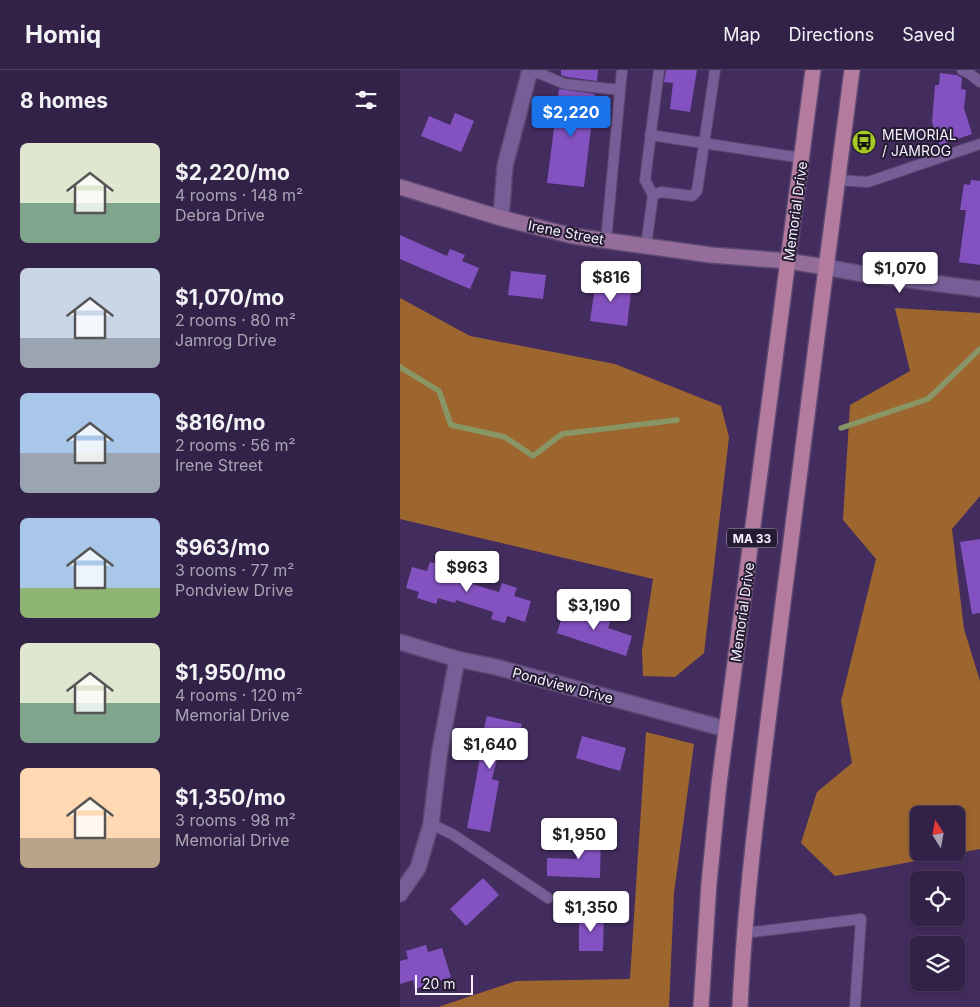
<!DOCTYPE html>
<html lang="en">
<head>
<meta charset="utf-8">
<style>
	body { margin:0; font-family:Inter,sans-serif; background:#3d2f52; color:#f1f3f6; height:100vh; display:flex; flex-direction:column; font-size:19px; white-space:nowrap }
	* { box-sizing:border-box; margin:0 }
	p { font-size:16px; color:#a8a4b4 }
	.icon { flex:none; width:28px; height:28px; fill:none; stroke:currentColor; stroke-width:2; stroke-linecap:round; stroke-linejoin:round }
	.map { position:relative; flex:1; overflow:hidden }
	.panel { display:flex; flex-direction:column; background:#322247; width:400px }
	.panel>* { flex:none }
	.needle { width:32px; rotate:349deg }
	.fabs { position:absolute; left:510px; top:736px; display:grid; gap:10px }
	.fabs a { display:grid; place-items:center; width:55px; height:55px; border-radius:8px; background:#322247; box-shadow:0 2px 8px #0003,0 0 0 1px #4d3f60; font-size:25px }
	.scale { position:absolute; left:15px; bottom:12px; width:58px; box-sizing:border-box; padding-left:5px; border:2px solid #f5f1fe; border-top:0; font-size:14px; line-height:18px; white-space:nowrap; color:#f5f1fe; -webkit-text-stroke:4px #251c33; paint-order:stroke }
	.price { position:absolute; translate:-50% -42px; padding:0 11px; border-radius:5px; background:#fff; color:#222; font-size:16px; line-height:32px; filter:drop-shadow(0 1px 2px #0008) }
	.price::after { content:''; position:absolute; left:50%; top:30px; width:15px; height:11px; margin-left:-8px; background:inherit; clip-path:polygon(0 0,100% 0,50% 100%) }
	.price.current { background:#1a73e8; color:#fff }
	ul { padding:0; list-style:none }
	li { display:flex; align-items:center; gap:15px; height:125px; padding:0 20px }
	li span { display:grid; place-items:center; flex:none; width:140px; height:100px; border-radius:8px; color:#555 }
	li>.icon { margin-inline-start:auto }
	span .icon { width:60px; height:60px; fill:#fffc; stroke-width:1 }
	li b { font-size:21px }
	h2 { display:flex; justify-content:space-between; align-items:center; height:60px; padding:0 20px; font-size:21px }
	header { display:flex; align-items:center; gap:30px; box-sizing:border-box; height:70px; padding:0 25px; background:#322247; border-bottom:1px solid #4d3f60 }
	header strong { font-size:24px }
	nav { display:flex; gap:28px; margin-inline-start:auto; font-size:18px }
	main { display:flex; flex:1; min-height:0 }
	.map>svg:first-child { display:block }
	.forest { fill:#9e662f; fill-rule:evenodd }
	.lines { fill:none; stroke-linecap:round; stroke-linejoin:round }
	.stream { stroke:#889565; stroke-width:5.5 }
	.building { fill:#8452c0 }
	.lane-casing { stroke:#5b4870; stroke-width:12 }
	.street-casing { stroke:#5b4870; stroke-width:18 }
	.secondary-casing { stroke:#5b4870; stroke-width:18 }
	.primary-casing { stroke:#5b4870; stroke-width:18 }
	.lane { stroke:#765f96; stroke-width:10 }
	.street { stroke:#765f96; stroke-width:15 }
	.secondary { stroke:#956d9a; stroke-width:15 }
	.primary { stroke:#b37b9d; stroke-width:15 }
	.labels { text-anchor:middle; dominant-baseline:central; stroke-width:4; stroke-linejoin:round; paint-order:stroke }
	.shield { fill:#251c33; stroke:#b7b1c1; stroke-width:1 }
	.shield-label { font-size:12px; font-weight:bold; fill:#f5f1fe }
	.poi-label { font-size:14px; fill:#f5f1fe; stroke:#251c33; text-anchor:start }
	.street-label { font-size:14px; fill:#f5f1fe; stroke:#251c33 }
</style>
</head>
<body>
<header>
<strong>Homiq</strong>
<nav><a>Map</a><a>Directions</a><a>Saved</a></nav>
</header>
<main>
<section class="panel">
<h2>8 homes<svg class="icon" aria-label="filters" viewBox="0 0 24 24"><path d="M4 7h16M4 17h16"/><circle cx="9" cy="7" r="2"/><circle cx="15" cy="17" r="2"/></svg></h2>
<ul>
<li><span style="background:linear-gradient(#dfe7d0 60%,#7fa58c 0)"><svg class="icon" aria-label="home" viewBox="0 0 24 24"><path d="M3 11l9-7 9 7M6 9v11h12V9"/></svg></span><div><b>$2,220/mo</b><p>4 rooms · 148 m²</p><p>Debra Drive</p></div></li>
<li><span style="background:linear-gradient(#c9d6e8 70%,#9aa5b1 0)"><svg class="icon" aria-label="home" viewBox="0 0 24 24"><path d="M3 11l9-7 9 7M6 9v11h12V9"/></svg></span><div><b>$1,070/mo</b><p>2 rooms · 80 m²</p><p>Jamrog Drive</p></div></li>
<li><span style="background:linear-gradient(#a9c7e8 60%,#9aa5b1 0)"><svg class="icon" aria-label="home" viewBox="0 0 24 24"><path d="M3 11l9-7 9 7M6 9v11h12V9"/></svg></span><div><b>$816/mo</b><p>2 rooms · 56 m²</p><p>Irene Street</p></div></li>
<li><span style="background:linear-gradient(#a9c7e8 70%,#8fb573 0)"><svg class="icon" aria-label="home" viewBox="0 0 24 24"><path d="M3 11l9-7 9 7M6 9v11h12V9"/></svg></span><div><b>$963/mo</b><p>3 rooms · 77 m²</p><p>Pondview Drive</p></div></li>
<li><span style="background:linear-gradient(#dfe7d0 60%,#7fa58c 0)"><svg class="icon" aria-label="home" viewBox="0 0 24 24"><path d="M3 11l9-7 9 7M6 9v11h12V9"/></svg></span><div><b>$1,950/mo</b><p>4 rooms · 120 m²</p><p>Memorial Drive</p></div></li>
<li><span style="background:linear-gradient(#ffd9b3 70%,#b9a48a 0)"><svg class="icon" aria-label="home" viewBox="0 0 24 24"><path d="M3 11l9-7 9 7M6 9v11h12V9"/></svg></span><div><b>$1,350/mo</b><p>3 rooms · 98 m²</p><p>Memorial Drive</p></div></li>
</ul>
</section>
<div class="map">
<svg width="580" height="937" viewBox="0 0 580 937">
	<rect width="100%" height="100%" fill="#432d5f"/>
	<g class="forest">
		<path d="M 0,228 L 70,266 L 215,294 L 321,336 L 329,367 L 304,583 L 275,607 L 243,606 L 242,581 L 253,509 L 0,449 Z"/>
		<path d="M 495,238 L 580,243 L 580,426 L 552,459 L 564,559 L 580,611 L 580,779 L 435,806 L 401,773 L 417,722 L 452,693 L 441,631 L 476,489 L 443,450 L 450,335 L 510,301 ZM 519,745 L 556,745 L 556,782 L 519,782 Z"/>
		<path d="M 246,662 L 294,674 L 274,823 L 269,937 L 38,937 L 116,911 L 230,909 Z"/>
	</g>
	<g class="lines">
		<g class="stream">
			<path d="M 0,297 L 39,321 L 51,355 L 105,367 L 133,386 L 162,364 L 277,350"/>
			<path d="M 441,358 L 528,329 L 580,279"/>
		</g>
	</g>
	<g class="building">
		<path d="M 161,0 L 198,0 L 197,11 L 167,7 L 161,5 Z"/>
		<path d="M 266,0 L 297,0 L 290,42 L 270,39 L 273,13 L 264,12 Z"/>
		<path d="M 540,3 L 557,5 L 562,8 L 561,19 L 566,20 L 564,38 L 572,64 L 540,75 L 532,52 L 535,15 L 539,15 Z"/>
		<path d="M 159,19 L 195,24 L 184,117 L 147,113 Z"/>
		<path d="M 55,43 L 74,51 L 61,82 L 21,66 L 29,46 L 50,55 Z"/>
		<path d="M 571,110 L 580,111 L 580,195 L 559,192 L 566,140 L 560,140 L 564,114 L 570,115 Z"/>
		<path d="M 0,165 L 47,186 L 50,179 L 65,185 L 62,191 L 79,198 L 70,219 L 0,189 Z"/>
		<path d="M 111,201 L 146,205 L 143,229 L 108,225 Z"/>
		<path d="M 196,210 L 232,215 L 227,256 L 190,251 Z"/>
		<path d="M 580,469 L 580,543 L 572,544 L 560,472 Z"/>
		<path d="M 30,492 L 48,497 L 45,505 L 85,518 L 99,522 L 102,513 L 117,518 L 114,526 L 131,531 L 125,552 L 107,546 L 105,553 L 91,549 L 93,542 L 56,530 L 55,533 L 38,528 L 36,534 L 17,528 L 19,522 L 6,518 L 12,497 L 27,501 Z"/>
		<path d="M 174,538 L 211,548 L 208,558 L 232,566 L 226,586 L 157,563 L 163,544 L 171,547 Z"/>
		<path d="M 87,646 L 122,654 L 116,677 L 101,674 L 92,709 L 99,711 L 90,762 L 67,758 L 80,688 L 77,687 Z"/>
		<path d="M 182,666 L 226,678 L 220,701 L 176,688 Z"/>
		<path d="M 177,765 L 201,766 L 200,808 L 147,806 L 147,788 L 176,789 Z"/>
		<path d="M 83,808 L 99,825 L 66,856 L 50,839 Z"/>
		<path d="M 179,845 L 204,845 L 203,881 L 179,881 Z"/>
		<path d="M 26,875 L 28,882 L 42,878 L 51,907 L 15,919 L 13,910 L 0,914 L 0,891 L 8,889 L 6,881 Z"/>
	</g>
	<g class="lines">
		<defs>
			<g id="lane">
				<path d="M 131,0 L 165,14 L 220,20"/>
				<path d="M 562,0 L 570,4 L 580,12"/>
				<path d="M 250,65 L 402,88"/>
				<path d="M 437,110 L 468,112 L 580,74"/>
				<path d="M 253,125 L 245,110 L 259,0"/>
				<path d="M 206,171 L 222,0"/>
				<path d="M 246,176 L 253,125 L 261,122 L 292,126 L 297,121 L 315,0"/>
				<path d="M 31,754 L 52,764 L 148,828"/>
				<path d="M 345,863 L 461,849 L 455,937"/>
			</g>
			<g id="street">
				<path d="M 101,148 L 105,96 L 130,0"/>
				<path d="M 425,197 L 463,204 L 580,219"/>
				<path d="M 0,572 L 57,589 L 96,597 L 326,659"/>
				<path d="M 0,824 L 18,798 L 31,754 L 39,686 L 57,589"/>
			</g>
			<path id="secondary" d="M 0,117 L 101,148 L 173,166 L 311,185 L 388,191 L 425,197"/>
			<g id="primary">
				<path d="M 301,937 L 309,813 L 319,714 L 413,0"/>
				<path d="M 340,937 C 346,805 366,672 382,541 C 405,361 428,180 452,0"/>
			</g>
		</defs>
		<use href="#lane" class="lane-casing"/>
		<use href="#street" class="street-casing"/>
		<use href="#secondary" class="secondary-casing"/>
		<use href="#primary" class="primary-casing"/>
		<use href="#lane" class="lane"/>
		<use href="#street" class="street"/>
		<use href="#secondary" class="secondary"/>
		<use href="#primary" class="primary"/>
	</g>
	<defs>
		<symbol id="bus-disc" viewBox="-11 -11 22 22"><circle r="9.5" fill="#a4c825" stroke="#251c33"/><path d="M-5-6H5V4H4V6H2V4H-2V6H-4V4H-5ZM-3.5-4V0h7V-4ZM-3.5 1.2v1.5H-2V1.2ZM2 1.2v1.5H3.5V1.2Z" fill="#111"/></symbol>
	</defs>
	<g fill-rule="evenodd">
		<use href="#bus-disc" x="450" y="58" width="28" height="28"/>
	</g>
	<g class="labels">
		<rect class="shield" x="327" y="458.5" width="50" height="19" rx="4"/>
		<g class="shield-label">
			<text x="352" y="468">MA 33</text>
		</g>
		<g class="poi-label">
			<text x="482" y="64">MEMORIAL<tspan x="482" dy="16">/ JAMROG</tspan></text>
		</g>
		<g class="street-label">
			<text transform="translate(395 141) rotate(-82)">Memorial Drive</text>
			<text transform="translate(166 162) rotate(11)">Irene Street</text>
			<text transform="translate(342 542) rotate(-82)">Memorial Drive</text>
			<text transform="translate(163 615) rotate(15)">Pondview Drive</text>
		</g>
	</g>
</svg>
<div class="fabs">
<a><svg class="needle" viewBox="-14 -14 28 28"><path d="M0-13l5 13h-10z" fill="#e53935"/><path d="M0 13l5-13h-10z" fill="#a8a4b4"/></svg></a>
<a><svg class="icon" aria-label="locate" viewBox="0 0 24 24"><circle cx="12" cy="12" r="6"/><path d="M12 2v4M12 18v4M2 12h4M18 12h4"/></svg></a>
<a><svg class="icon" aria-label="layers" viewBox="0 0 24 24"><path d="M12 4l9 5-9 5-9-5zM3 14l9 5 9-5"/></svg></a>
</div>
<div class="scale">20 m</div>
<b class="price current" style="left:171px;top:68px">$2,220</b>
<b class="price" style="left:500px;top:224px">$1,070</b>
<b class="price" style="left:211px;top:233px">$816</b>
<b class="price" style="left:67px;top:523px">$963</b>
<b class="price" style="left:194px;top:561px">$3,190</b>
<b class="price" style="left:90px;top:700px">$1,640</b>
<b class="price" style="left:179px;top:790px">$1,950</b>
<b class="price" style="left:191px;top:863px">$1,350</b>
</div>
</main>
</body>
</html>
